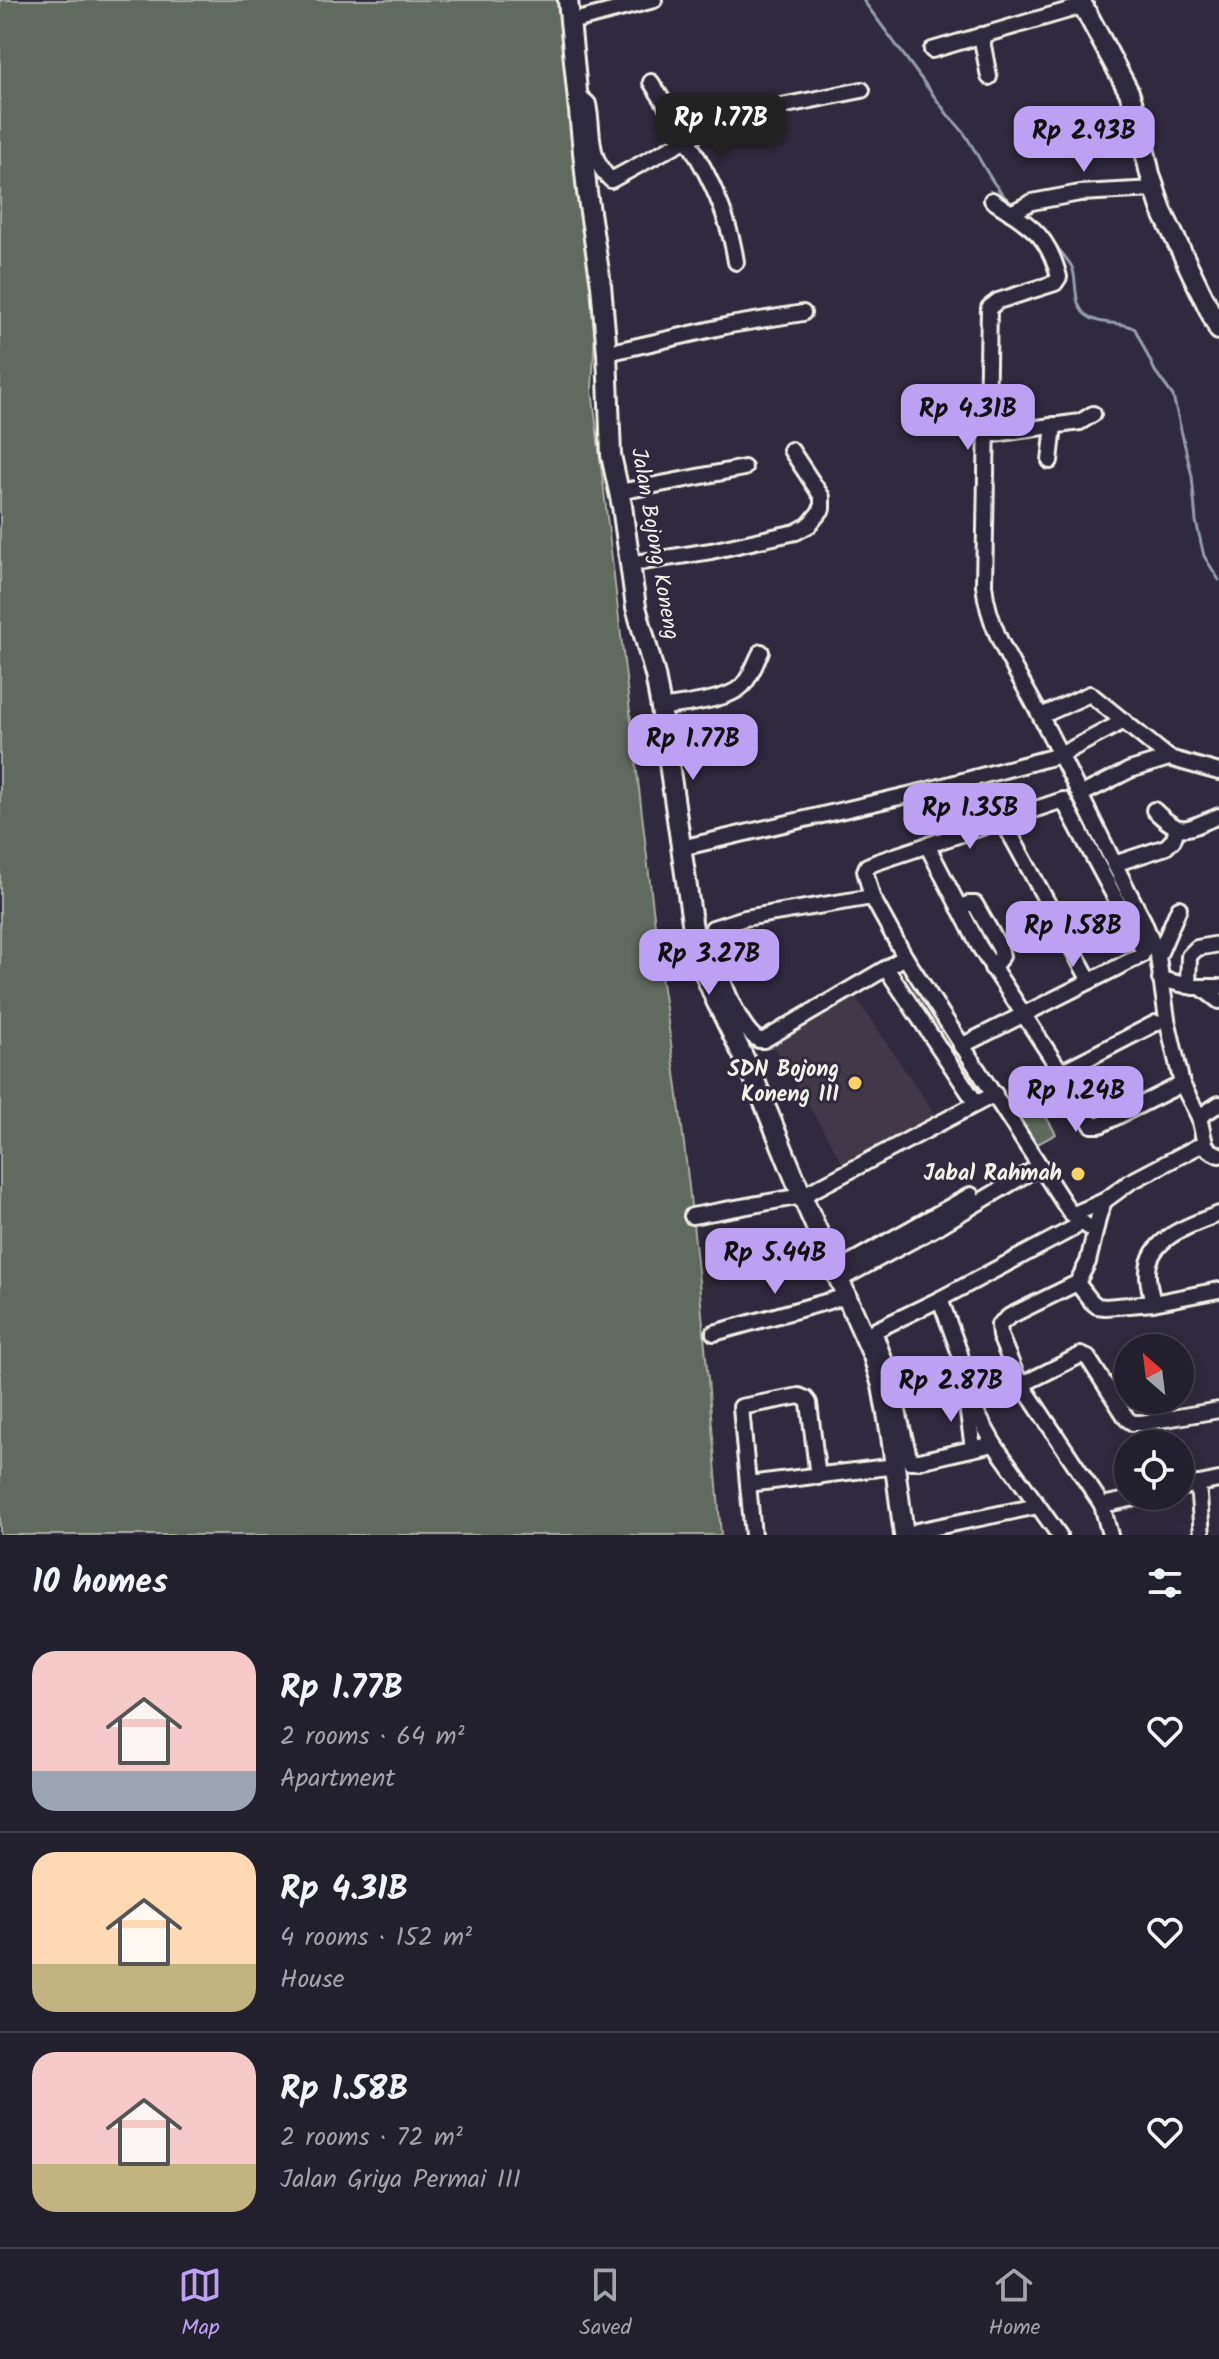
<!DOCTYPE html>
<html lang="en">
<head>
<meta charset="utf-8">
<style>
	body { margin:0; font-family:Kalam,sans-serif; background:#2b2836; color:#f1f3f6; height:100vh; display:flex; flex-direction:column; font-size:30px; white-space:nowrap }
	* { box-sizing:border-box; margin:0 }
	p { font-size:26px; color:#a3a3aa }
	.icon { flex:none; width:44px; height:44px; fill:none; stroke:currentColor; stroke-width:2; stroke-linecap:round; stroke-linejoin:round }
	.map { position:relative; height:1535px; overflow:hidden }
	.side { display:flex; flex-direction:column; background:#23202e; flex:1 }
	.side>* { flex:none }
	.needle { width:52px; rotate:332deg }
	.tools { position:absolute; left:1114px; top:1334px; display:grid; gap:16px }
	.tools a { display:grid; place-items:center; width:80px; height:80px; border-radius:50%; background:#23202e; box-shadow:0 8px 32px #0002,0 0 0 2px #403e4a; font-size:40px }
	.price { position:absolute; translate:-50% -68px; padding:0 18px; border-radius:16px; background:#bca0f2; color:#111; font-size:26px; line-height:52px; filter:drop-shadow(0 2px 4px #0008) }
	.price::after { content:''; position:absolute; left:50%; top:48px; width:24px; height:18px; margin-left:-12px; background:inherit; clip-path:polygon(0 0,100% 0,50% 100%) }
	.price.selected { background:#222; color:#fff }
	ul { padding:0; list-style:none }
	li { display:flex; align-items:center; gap:24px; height:200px; padding:0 32px }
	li+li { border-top:2px solid #403e4a }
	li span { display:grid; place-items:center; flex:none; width:224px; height:160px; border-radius:24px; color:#555 }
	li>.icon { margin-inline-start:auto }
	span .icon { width:96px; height:96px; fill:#fffc; stroke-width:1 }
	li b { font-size:34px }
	h2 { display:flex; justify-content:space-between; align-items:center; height:96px; padding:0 32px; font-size:34px }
	.menu { display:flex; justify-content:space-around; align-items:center; height:112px; border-top:2px solid #403e4a; background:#23202e; font-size:22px; color:#a3a3aa }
	.menu a { display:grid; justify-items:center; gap:4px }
	.menu .selected { color:#bca0f2 }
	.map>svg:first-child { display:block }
	.built { fill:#423947 }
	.green { fill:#616a5e; stroke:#aaaea3; stroke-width:2 }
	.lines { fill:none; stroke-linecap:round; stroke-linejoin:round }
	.stream { stroke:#959eaa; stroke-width:3 }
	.street-casing { stroke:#f4f1e8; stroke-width:20 }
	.secondary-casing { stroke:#f4f1e8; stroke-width:24 }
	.street { stroke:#2f2a3d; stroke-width:14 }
	.secondary { stroke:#2f2a3d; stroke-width:18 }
	.poi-dot { fill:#ffd166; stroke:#2f2a3d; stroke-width:3 }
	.labels { text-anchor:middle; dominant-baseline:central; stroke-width:6; stroke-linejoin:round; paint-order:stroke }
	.street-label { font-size:22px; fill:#f4f1e8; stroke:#2f2a3d }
	.poi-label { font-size:22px; font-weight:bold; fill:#f4f1e8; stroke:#2f2a3d; text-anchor:end }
</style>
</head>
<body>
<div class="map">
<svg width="1219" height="1535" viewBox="0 0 1219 1535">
	<rect width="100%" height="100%" fill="#2f2a3d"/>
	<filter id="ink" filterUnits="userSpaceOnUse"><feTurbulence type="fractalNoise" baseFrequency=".0125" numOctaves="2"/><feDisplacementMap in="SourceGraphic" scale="16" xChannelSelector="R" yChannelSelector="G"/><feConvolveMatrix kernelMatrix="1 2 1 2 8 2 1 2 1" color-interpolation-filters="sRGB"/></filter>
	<g filter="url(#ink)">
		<path class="built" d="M 853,993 L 936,1116 L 845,1167 L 771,1042 Z"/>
		<g class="green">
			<path d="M 0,0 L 563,0 L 595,333 L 592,389 L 661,976 C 690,1161 706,1348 721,1535 L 0,1535 Z"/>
			<path d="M 1031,1090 L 1056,1134 L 1036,1145 L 1011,1102 Z"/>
		</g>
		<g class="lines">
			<g class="stream">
				<path d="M 863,0 L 948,115 C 956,123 964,131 969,141 C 982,162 994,190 1015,206"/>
				<path d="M 1052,241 C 1058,249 1067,258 1072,267 C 1078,281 1072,304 1086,315 C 1101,327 1121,320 1135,329 L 1155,371 L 1173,396 L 1192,476 L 1196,521 L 1204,556 L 1219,580"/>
			</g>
			<defs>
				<g id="street">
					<path d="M 570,22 L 654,0"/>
					<path d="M 981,35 L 989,77"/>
					<path d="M 932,50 L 1083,6"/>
					<path d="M 651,82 C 687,138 726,194 736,262"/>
					<path d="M 577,94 L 588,104 C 594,133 587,158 611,180 L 713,125 L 736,115 L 862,90"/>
					<path d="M 992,200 C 1028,225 1047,231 1059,277 L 1055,283 L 998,301 L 989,308 L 984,585 C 989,635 1020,675 1042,719 C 1077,787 1109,855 1144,922 L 1158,957 L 1167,1019 L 1182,1084 L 1199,1117 L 1205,1144 L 1209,1150 L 1219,1155"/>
					<path d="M 1011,213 L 1032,202 L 1080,193 L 1155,189"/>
					<path d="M 607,353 L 730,325 L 803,313"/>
					<path d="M 987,435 L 1080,422 L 1093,414"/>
					<path d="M 1050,461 L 1054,425"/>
					<path d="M 619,492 L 744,468"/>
					<path d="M 629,564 L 711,551 L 796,532 L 809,525 L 822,509 L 822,497 L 791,450"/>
					<path d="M 661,708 C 682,704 727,701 742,686 C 751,677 755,663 761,652"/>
					<path d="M 1041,716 L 1090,694 L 1169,758"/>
					<path d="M 1080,795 L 1130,770 L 1169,758 L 1219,772"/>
					<path d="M 1154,810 C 1183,838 1185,829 1219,816"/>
					<path d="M 1003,821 L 1090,981"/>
					<path d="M 927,845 L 979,946 L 1061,1072 L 1092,1125 L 1100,1125 L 1182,1084"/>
					<path d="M 681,848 L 925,791 L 1060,755 L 1124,721"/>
					<path d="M 1114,864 L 1166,847 L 1173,840 L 1177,829"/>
					<path d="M 872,897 L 745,918 L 713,928 C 709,953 737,1029 759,1040 L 764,1040 L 905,957"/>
					<path d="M 959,908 L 968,904 L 975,904 L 1000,948 L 1002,956 L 992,968"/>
					<path d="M 1158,957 L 1179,908"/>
					<path d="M 890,974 L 976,1103"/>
					<path d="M 1160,979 L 1193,987 L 1219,987"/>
					<path d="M 1188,986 L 1189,956 L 1197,948 L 1219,944"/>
					<path d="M 1202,988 L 1219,1001"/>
					<path d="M 961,1046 L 1142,955 L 1143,950 L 1063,800 L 877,862 L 867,866 L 865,871 L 872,897 L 905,957 L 1069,1211 L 1081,1222 L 1095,1231"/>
					<path d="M 1061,1072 L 1156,1023"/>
					<path d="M 1199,1117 L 1219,1104"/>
					<path d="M 1104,1201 L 1099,1215 L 1088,1262 L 1077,1283 L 1010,1316 L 999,1325 L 1000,1336 L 1017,1377 L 1102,1505 L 1110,1535"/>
					<path d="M 1072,1215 L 1104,1201 L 1130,1182 L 1197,1147"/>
					<path d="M 692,1216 L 802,1196 L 995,1094"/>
					<path d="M 835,1271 L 971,1195"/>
					<path d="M 839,1280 L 939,1226 L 1040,1166"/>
					<path d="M 1077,1283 L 1091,1301 L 1097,1306 L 1105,1307 L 1153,1303 C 1151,1293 1147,1281 1148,1271 C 1149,1237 1193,1224 1219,1214"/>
					<path d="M 940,1299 L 960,1354 L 970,1401 L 994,1444 L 1059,1535"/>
					<path d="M 1153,1303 L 1219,1290"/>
					<path d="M 714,1333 L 847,1296"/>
					<path d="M 1021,1385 L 1081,1355 L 1088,1358 L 1127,1419 L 1133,1423 L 1142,1423 L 1219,1410"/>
					<path d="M 970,1402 L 968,1413 L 973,1448"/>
					<path d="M 994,1444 L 919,1461 L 910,1461 L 888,1370 L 875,1334 L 876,1330 L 940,1299 L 1072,1229 L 1081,1222"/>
					<path d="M 748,1484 L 741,1407 L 799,1396 L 806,1399 L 809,1403 L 818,1477"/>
					<path d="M 1198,1484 L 1202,1535"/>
					<path d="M 1180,1488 L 1219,1480"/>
					<path d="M 1102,1505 L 1145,1496"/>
					<path d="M 917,1531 L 1038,1506"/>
					<path d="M 753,1535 L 748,1484 L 896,1466"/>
				</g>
				<g id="secondary">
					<path d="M 568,0 L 587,192 L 601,285 L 607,353 L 611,455 L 622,506 L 636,607 L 655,675 L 661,708 L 693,929 L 704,972 L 716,1001 L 753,1076 L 802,1196 L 873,1356 L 882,1386 L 891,1436 L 904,1535"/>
					<path d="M 1080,0 L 1129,92 L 1138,120 L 1150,174 L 1162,211 L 1219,330"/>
				</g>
			</defs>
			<use href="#street" class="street-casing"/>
			<use href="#secondary" class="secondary-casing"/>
			<use href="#street" class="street"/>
			<use href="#secondary" class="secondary"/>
		</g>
	</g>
	<g class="poi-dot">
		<circle cx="855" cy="1083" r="8"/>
		<circle cx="1078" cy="1174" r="8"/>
	</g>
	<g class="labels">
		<g class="street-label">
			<text transform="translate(654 544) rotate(80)">Jalan Bojong Koneng</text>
		</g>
		<g class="poi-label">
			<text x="839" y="1070">SDN Bojong<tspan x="839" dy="25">Koneng III</tspan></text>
			<text x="1062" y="1174">Jabal Rahmah</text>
		</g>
	</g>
</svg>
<div class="tools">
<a><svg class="needle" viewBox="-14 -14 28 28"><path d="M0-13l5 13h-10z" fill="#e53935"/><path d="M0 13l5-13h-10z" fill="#a3a3aa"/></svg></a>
<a><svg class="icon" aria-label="locate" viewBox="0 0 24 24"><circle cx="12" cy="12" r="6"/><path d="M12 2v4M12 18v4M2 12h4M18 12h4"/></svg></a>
</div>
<b class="price selected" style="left:721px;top:161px">Rp 1.77B</b>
<b class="price" style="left:1084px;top:174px">Rp 2.93B</b>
<b class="price" style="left:968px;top:452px">Rp 4.31B</b>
<b class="price" style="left:693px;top:782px">Rp 1.77B</b>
<b class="price" style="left:970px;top:851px">Rp 1.35B</b>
<b class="price" style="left:1073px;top:969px">Rp 1.58B</b>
<b class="price" style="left:709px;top:997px">Rp 3.27B</b>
<b class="price" style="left:1076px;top:1134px">Rp 1.24B</b>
<b class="price" style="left:775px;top:1296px">Rp 5.44B</b>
<b class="price" style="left:951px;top:1424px">Rp 2.87B</b>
</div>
<section class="side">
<h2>10 homes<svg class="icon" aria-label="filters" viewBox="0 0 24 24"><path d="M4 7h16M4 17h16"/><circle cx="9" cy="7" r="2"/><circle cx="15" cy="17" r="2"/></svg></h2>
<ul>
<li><span style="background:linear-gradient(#f6c9c9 75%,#9aa5b1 0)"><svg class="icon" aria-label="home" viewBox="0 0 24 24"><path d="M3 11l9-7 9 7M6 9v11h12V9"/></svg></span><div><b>Rp 1.77B</b><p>2 rooms · 64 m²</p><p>Apartment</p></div><svg class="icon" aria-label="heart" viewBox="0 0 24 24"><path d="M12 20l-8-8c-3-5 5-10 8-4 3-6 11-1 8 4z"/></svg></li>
<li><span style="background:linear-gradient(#ffd9b3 70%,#c2b280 0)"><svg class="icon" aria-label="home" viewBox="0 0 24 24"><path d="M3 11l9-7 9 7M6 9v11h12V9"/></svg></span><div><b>Rp 4.31B</b><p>4 rooms · 152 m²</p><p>House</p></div><svg class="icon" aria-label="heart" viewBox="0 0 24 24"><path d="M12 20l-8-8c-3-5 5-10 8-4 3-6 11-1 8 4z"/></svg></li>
<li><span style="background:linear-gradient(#f6c9c9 70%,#c2b280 0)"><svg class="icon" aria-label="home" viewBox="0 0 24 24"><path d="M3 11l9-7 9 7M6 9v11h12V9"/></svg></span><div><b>Rp 1.58B</b><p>2 rooms · 72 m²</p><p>Jalan Griya Permai III</p></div><svg class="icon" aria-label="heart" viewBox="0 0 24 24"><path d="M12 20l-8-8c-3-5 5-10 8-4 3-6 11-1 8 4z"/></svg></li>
</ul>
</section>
<nav class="menu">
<a class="selected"><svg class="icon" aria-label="map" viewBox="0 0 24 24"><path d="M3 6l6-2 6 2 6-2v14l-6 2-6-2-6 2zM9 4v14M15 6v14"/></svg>Map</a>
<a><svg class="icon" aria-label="saved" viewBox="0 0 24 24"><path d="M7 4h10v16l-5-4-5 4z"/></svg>Saved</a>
<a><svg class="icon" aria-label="home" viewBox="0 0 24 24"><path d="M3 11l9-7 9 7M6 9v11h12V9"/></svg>Home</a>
</nav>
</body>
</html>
